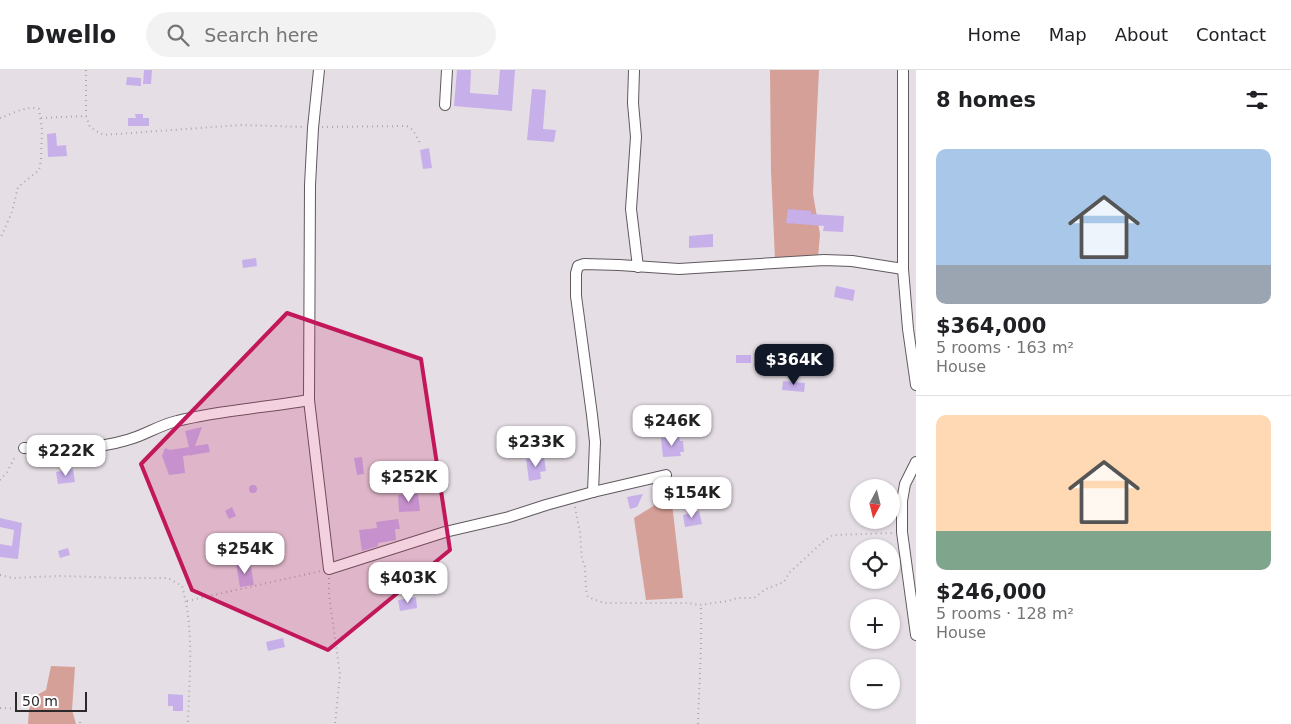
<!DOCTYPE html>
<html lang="en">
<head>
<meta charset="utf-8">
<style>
	body { margin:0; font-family:"DejaVu Sans",sans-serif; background:#f2f2f2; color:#202124; height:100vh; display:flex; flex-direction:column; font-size:19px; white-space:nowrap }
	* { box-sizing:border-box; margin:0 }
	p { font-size:16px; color:#757577 }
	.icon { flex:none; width:28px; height:28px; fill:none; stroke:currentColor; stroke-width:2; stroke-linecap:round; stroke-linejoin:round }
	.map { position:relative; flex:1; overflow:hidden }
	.drawer { display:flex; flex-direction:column; background:#fff; width:375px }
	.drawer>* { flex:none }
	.needle { width:32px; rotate:187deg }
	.fabs { position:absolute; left:850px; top:409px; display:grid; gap:10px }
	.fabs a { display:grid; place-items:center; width:50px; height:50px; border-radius:50%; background:#fff; box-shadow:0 1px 4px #0004; font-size:25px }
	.scale { position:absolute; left:15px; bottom:12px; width:72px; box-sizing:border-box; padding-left:5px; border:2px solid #2c292b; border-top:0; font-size:14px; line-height:18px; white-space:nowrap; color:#2c292b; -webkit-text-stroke:4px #fff; paint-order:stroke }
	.price { position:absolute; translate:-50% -42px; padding:0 11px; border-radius:10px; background:#fff; color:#222; font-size:16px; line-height:32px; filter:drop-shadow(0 1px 2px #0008) }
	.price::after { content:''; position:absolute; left:50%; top:30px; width:15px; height:11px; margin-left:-8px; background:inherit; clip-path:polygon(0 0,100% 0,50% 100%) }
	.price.on { background:#111827; color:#fff }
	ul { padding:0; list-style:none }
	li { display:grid; align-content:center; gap:10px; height:265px; padding:0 20px }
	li+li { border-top:1px solid #e0e0e0 }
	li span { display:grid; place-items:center; height:155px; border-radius:10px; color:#555 }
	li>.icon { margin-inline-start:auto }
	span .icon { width:90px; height:90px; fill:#fffc; stroke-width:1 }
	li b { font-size:21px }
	h2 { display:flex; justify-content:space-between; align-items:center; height:60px; padding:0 20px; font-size:21px }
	header { display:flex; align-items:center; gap:30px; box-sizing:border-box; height:70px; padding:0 25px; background:#fff; border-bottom:1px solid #e0e0e0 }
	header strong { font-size:24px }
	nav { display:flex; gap:28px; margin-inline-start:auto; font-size:18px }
	.search { width:350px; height:45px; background:#f2f2f2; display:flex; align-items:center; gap:12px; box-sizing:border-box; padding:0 18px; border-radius:28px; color:#757577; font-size:19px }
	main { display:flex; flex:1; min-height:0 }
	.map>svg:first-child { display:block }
	.green { fill:#d5a098 }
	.building { fill:#c7afea }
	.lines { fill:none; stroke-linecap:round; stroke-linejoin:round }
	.minor-casing { stroke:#60595e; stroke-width:12 }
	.path { stroke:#ada7ac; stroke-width:2; stroke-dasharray:1 4; stroke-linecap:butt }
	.minor { stroke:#fff; stroke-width:10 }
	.marked { fill:#c2185b; fill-opacity:0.2; stroke:#c2185b; stroke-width:4; stroke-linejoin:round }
</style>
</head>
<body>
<header>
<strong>Dwello</strong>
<div class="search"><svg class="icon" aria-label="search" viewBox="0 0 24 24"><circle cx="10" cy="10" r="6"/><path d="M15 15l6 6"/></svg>Search here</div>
<nav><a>Home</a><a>Map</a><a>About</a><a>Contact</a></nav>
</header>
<main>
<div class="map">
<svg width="916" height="654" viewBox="0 0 916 654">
	<rect width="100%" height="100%" fill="#e6dee5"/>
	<g class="green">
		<path d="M 770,0 L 819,0 L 813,124 L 820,164 L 818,188 L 775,189 L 771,102 Z"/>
		<path d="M 671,425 L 683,528 L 646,530 L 634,448 Z"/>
		<path d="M 51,596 L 75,597 L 72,640 L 76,654 L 28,654 L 29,639 L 35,626 L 46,620 Z"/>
	</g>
	<g class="building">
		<path d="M 144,0 L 152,0 L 151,14 L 143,14 Z"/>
		<path d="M 457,0 L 471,0 L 470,23 L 498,25 L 500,0 L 515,0 L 512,41 L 454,36 Z"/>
		<path d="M 127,7 L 141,8 L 141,16 L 126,15 Z"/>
		<path d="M 532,19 L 546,20 L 543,59 L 556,60 L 554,72 L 527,70 Z"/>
		<path d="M 135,44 L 143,44 L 143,48 L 149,48 L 149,56 L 128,56 L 128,48 L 136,48 Z"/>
		<path d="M 56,63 L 57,76 L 66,75 L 67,86 L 48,87 L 47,64 Z"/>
		<path d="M 429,78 L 432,98 L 423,99 L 420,80 Z"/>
		<path d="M 788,139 L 811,141 L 811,144 L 844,146 L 843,162 L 823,161 L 824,156 L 786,153 Z"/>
		<path d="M 713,164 L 713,177 L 689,178 L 689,166 Z"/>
		<path d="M 256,188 L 257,196 L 243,198 L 242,190 Z"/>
		<path d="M 836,216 L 855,220 L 853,231 L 834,227 Z"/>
		<rect x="736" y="285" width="15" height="8"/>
		<path d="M 783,311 L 805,313 L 804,322 L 782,320 Z"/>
		<path d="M 648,354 L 648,362 L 638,362 L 637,355 Z"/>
		<path d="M 202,357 L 195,376 L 208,374 L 210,382 L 192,385 L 192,387 L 191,385 L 183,386 L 185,403 L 169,405 L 162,386 L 165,378 L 170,380 L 189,377 L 185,361 Z"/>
		<path d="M 679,367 L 680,371 L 683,371 L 684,382 L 680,382 L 681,386 L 663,387 L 661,368 Z"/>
		<path d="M 362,387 L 364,404 L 357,405 L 354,388 Z"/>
		<path d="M 544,387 L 546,401 L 540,402 L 541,409 L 529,411 L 526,389 Z"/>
		<path d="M 73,399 L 75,412 L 58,414 L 56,402 Z"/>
		<circle cx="253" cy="419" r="4"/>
		<path d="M 418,424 L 420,441 L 399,442 L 398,425 Z"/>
		<path d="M 643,424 L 637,437 L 630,439 L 627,427 Z"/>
		<path d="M 232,437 L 236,446 L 229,449 L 225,441 Z"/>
		<path d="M 699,441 L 702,454 L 685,457 L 683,445 Z"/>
		<path d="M 0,448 L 22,453 L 18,489 L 0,487 L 0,474 L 12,476 L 14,460 L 0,457 Z"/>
		<path d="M 398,449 L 400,459 L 395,459 L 396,470 L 378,473 L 378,476 L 362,481 L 359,460 L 377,458 L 376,452 Z"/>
		<path d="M 68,478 L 70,485 L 60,488 L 58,481 Z"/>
		<path d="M 245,493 L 246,498 L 251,497 L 254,515 L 240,517 L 236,494 Z"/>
		<path d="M 416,527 L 417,538 L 400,541 L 398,530 Z"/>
		<path d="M 283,568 L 285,577 L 268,581 L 266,572 Z"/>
		<path d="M 168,624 L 183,625 L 183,641 L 173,641 L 173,636 L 168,636 Z"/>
	</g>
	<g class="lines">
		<defs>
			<g id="minor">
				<path d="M 319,0 L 313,58 L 310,115 L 309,330 L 329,499 L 445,462 L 509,447 L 546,435 L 593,422 L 666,405"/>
				<path d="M 634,0 L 633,33 L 636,67 L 631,139 L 638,197"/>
				<path d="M 903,0 L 903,199 L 908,259 L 916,315"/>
				<path d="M 445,35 L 447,0"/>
				<path d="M 24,378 C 58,379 94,380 127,370 C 144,366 159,355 177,351 C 220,340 265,338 309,330"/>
				<path d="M 916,392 L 905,414 L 902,431 L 902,462 L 916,565"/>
				<path d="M 593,422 L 595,372 L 592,345 L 576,226 L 576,203 L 578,196 L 584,194 L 619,195 L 679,199 L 824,190 L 852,191 L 903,199"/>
			</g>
		</defs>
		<use href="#minor" class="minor-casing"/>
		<g class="path">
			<path d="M 86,0 L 86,45"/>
			<path d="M 0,48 C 12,44 26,35 39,39 L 42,59 L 41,90 L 39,100 L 18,117 L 12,142 L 0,169"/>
			<path d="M 41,48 L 86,46 L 90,57 L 103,65 L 241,55 L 305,57"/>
			<path d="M 322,57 L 407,56 L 413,60 L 420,73"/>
			<path d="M 0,410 L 7,402 L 16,385"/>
			<path d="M 575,437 L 580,463 L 582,489 L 585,497 L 586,520 L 588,527 L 604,533 L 689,533 L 699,535 L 728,531 L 737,528 L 754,528 L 766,519 L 784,512 L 789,503 L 824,471 L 833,465 L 892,463"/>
			<path d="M 0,505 L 13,508 L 60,506 L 123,508 L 168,508 L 182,516 C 195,562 189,607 188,654"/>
			<path d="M 329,508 L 329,525 L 340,605 L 335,654"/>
			<path d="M 187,531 L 321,501"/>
			<path d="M 0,638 L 20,639"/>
			<path d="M 80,652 L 80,654"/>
			<path d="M 698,654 C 699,616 702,577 701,539 L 699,535"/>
		</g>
		<use href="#minor" class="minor"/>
	</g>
	<path class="marked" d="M 287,243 L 421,289 L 450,480 L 328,580 L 192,520 L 141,394 Z"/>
</svg>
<div class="fabs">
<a><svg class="needle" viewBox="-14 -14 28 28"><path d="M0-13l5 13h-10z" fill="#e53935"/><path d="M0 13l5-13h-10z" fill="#757577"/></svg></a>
<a><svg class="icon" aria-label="locate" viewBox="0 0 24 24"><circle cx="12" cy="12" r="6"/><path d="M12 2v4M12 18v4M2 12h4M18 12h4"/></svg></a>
<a>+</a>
<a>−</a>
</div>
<div class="scale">50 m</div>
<b class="price on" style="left:794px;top:316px">$364K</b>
<b class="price" style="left:672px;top:377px">$246K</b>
<b class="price" style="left:536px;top:398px">$233K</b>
<b class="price" style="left:66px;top:407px">$222K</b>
<b class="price" style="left:409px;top:433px">$252K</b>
<b class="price" style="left:692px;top:449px">$154K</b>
<b class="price" style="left:245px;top:505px">$254K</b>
<b class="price" style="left:408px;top:534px">$403K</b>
</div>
<section class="drawer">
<h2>8 homes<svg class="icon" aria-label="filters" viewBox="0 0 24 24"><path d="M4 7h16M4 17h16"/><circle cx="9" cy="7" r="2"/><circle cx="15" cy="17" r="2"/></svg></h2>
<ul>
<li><span style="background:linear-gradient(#a9c7e8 75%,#9aa5b1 0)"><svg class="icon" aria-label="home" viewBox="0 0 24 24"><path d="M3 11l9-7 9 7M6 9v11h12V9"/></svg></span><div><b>$364,000</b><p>5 rooms · 163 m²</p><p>House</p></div></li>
<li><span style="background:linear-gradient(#ffd9b3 75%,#7fa58c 0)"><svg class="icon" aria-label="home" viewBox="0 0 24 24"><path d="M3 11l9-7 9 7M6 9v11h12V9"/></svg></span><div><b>$246,000</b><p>5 rooms · 128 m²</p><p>House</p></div></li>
</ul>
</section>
</main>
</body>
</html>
